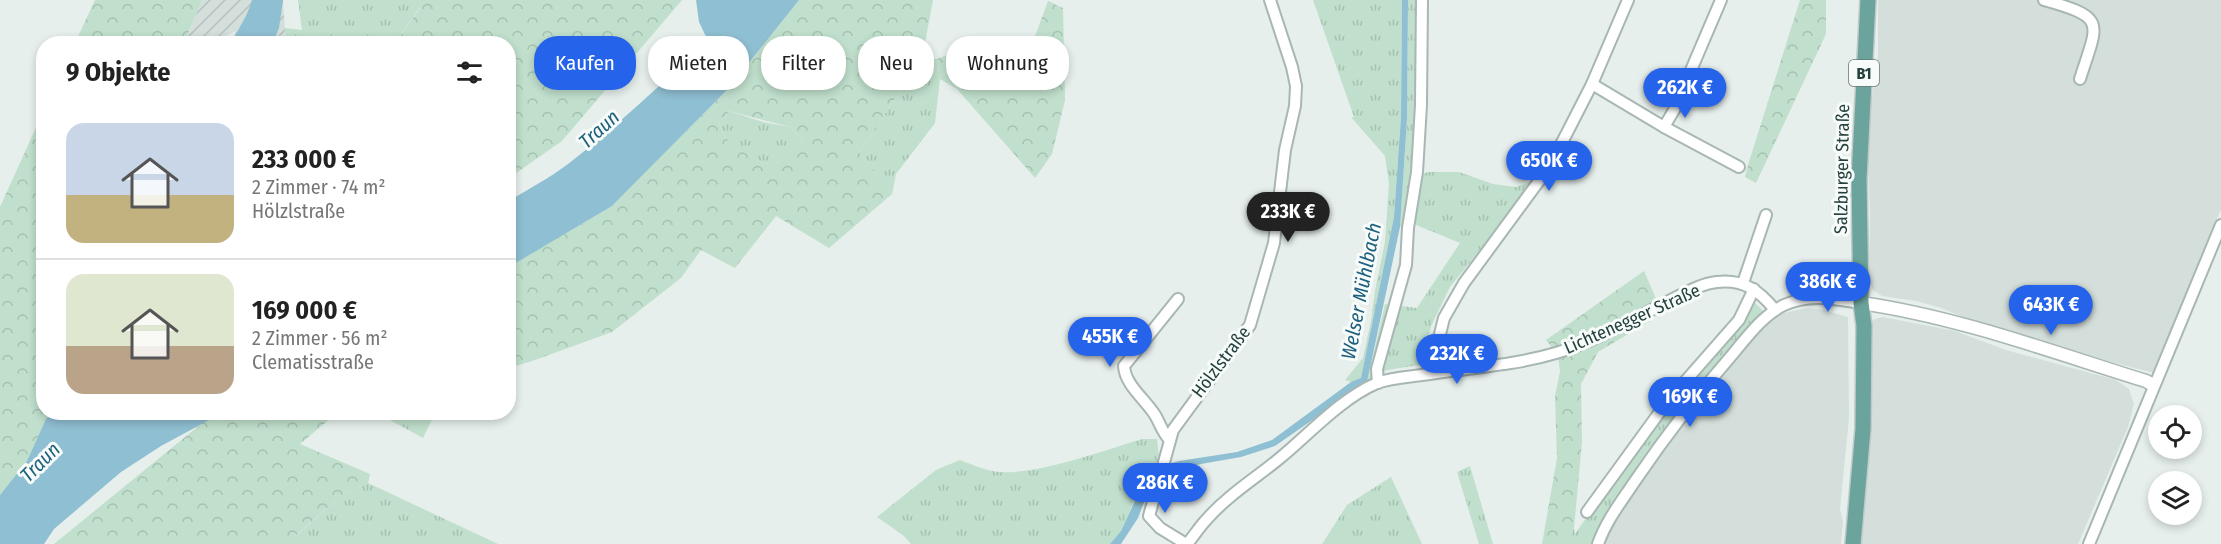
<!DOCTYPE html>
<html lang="de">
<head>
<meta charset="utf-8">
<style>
	body { margin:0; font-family:"Fira Sans Condensed",sans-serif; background:#f6f6f6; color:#222; height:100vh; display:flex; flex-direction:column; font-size:22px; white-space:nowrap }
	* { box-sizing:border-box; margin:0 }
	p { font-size:20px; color:#767676 }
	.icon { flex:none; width:33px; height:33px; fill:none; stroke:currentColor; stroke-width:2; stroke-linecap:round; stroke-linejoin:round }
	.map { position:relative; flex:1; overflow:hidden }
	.panel { position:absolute; left:36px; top:36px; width:480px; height:384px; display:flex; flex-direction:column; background:#fff; border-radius:24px; box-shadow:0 3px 9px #0003 }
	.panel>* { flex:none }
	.guide { position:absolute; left:534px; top:36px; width:570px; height:54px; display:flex; gap:12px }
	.buttons { position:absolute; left:2148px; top:405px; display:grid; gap:12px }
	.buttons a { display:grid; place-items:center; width:54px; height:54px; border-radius:50%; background:#fff; box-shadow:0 3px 9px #0003; font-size:30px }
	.price { position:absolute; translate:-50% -51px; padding:0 14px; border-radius:21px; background:#2563eb; color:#fff; font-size:20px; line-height:39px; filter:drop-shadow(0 2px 3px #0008) }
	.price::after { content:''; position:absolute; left:50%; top:36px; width:18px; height:14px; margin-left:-9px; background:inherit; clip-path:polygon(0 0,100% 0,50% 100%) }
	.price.on { background:#222; color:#fff }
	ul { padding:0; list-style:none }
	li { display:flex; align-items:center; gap:18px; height:150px; padding:0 30px }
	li+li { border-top:2px solid #e0e0e0 }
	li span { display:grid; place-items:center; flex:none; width:168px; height:120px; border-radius:18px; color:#555 }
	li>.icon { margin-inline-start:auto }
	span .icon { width:72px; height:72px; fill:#fffc; stroke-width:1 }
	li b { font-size:26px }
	h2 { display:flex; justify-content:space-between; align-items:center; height:72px; padding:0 30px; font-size:26px }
	.chip { padding:0 21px; border-radius:24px; background:#fff; box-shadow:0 3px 9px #0003; font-size:21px; line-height:54px }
	.chip.on { background:#2563eb; color:#fff }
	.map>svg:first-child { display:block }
	.built { fill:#d4dfdb }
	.industrial { fill:url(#industrial-furrows) }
	.grass { fill:url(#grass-tufts) }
	.forest { fill:url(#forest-crowns); fill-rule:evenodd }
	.water { fill:#8fbfd2 }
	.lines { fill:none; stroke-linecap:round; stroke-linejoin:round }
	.minor-casing { stroke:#a8b7b4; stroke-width:14 }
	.tertiary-casing { stroke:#a8b7b4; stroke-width:15 }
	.primary-casing { stroke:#c2cac9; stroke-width:18 }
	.minor { stroke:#fff; stroke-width:10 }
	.tertiary { stroke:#fff; stroke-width:12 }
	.primary { stroke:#6ba49d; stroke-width:15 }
	.labels { text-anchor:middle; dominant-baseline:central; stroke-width:6; stroke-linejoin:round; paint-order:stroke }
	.shield { fill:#f7fbf9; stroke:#647975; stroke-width:1.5 }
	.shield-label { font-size:16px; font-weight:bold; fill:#25413d }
	.street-label { font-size:18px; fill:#25413d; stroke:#f7fbf9 }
	.water-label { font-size:20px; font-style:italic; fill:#1e607d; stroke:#f7fbf9 }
</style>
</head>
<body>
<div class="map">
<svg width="2221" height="544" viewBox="0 0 2221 544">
	<defs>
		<pattern id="industrial-furrows" width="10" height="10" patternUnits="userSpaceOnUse" patternTransform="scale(1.5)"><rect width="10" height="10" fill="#d4dfdb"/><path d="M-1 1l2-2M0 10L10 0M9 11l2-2" fill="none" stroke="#b6c1bd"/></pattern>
		<pattern id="grass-tufts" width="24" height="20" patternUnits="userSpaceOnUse" patternTransform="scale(1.5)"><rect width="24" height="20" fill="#c0dfcc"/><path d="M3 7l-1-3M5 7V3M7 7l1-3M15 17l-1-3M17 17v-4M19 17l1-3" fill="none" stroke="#a5c1b0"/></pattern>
		<pattern id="forest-crowns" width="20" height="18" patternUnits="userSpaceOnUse" patternTransform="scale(1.5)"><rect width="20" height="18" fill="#c0dfcc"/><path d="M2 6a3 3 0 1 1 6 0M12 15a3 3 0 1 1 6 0" fill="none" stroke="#a5c1b0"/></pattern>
	</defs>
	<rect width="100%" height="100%" fill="#e6efec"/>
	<g class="built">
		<path d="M 1878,0 L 2221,0 L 2221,209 L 2154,373 L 2011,336 L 1941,308 L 1916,301 L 1882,296 L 1873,290 L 1869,279 L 1870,212 L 1868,167 L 1869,122 L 1878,55 Z"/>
		<path d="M 1808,308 L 1824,310 L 1848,317 L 1849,418 L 1840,509 L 1843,522 L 1841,544 L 1602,544 L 1626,500 L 1705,392 L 1766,323 L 1783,313 Z"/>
		<path d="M 1883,317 L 1955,331 L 2006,350 L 2116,380 L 2129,389 L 2134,404 L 2128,427 L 2078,544 L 1858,544 L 1870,323 L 1875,319 Z"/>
	</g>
	<path class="industrial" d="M 202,0 L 283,0 L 286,43 L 232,43 L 236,31 L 224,37 L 219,43 L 184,44 Z"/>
	<g class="grass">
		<path d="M 298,0 L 411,0 L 420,7 L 395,43 L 346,43 L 333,35 L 331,43 L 286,43 L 285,28 L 302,30 Z"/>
		<path d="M 1313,0 L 1402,0 L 1401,117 L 1394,217 L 1361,379 L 1351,382 L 1345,380 L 1363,358 L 1371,321 L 1375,291 L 1385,242 L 1389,184 L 1385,156 L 1351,117 L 1354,117 Z"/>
		<path d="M 1408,0 L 1418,0 L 1419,35 L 1413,177 L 1428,172 L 1459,172 L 1493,184 L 1516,187 L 1536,180 L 1450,287 L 1432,324 L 1420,365 L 1387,370 L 1367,382 L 1385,304 L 1417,308 L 1460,243 L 1409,222 L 1400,227 L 1407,119 Z"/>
		<path d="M 922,59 L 937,59 L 940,79 L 935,123 L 896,174 L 892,194 L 859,152 Z"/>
		<path d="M 729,111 L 763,122 L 790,127 L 804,141 L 798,150 L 791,150 L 781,162 L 764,164 L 733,146 L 723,134 L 719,124 Z"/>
		<path d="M 1755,303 L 1763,311 L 1691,395 L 1644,456 L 1595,537 L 1593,544 L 1566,544 L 1574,528 L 1575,534 L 1641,439 L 1749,307 Z"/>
		<path d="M 377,413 L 435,413 L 423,438 Z"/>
		<path d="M 1142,439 L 1157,439 L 1160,467 L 1145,475 L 1121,531 L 1110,544 L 911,544 L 904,536 L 877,517 L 936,470 L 960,460 C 973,465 986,471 1000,472 C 1037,475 1106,450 1142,439 Z"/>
		<path d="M 1470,466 L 1493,544 L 1479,544 L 1457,472 Z"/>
		<path d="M 1391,477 L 1422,544 L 1322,544 L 1347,505 Z"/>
		<path d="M 368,483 L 498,544 L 268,544 L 296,536 L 343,494 Z"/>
	</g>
	<g class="forest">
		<path d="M 95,0 L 202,0 L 184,43 L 75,43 Z"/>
		<path d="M 411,0 L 682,0 L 562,141 L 509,178 L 508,44 L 395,43 L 420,8 Z"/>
		<path d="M 799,0 L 933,0 L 922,59 L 859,152 L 892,194 L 829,248 L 776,216 L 735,268 L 701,250 L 681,278 L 612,332 L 535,360 L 509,368 L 508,267 L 612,206 L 728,89 ZM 729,111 L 790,127 L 804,141 L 798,150 L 791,150 L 780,162 L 764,164 L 733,146 L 723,134 L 719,124 Z"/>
		<path d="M 1800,0 L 1826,0 L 1826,34 L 1756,183 L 1745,177 L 1748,165 Z"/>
		<path d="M 1048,1 L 1063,8 L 1065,100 L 1052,154 L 1035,178 L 957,89 L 940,79 L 937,59 L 950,54 L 988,58 L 1013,53 L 1027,58 Z"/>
		<path d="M 43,112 L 44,412 L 49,413 L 27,461 L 0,495 L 0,207 Z"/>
		<path d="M 1644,271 L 1657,301 L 1572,343 L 1553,349 L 1546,340 Z"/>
		<path d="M 1650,313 L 1650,321 L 1598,352 L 1581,384 L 1582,442 L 1574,528 L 1566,544 L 1542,544 L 1557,458 L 1555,396 L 1560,371 L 1558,356 Z"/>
		<path d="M 222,413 L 337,413 L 300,444 L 370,474 L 368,483 L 343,494 L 293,538 L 268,544 L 54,544 L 201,424 Z"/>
	</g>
	<g class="water">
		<path d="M 252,0 L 283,0 L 279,28 L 275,38 L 276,43 L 232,43 C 238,28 248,16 252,0 Z"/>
		<path d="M 696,0 L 799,0 L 728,89 L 612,206 L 509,267 L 509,201 C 528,189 550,178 568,164 C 617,127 660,83 709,43 L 699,22 Z"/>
		<path d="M 1402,0 L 1408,0 L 1407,119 L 1400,227 L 1367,382 L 1275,446 L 1241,457 L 1201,464 L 1154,476 L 1138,518 L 1121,544 L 1110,544 L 1121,531 L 1149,470 L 1179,461 L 1237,452 L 1272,440 L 1351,382 L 1361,378 L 1394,217 L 1401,117 Z"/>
		<path d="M 51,413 L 51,412 L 222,413 L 161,446 L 121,472 L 54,529 L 44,544 L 0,544 L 0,495 L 27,461 L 46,419 Z"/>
		<path d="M 1192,472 C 1200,477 1206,479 1203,489 C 1191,496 1184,486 1181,475 Z"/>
		<path d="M 1169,480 L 1178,480 L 1182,487 L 1184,494 L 1166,504 L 1161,501 L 1164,483 Z"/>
	</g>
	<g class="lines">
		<defs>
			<g id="minor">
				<path d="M 2044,0 C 2108,18 2098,22 2080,79"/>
				<path d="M 1592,84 L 1664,127 L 1674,110 L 1721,0"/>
				<path d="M 1664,127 L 1739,167"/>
				<path d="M 1743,283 L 1766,215"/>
				<path d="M 1442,372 L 1438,342 L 1444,318 L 1464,283 L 1550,166 L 1592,84 L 1628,0"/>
				<path d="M 1378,383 L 1377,369 L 1406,265 L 1408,228 L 1417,172 L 1421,105 L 1422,0"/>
				<path d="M 1169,439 C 1162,432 1160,423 1155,415 C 1145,399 1125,385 1124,366 L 1178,299"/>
				<path d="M 1587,512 L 1667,402 L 1739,320 L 1754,289"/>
				<path d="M 1186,544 L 1160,528 L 1149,516 L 1173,430 L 1250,325 L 1274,243 L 1285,150 L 1295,106 L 1296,86 L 1292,67 L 1270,0"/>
				<path d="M 1187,544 C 1194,536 1200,526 1207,519 C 1228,495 1256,478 1280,458 C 1309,434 1342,398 1377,383 C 1390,378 1407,377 1422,375 C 1467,368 1512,366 1556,353 C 1593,342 1628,322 1663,304 C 1680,296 1698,284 1717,282 C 1743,279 1759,290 1775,310"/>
				<path d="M 1598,544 C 1606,521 1621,502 1635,481 C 1665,437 1697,395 1732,355 C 1747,337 1763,315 1784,305 C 1810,293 1834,299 1861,303"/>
				<path d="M 2089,544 L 2221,225"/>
			</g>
			<path id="tertiary" d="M 1861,303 C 1958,317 2052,352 2146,381 L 2153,385"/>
			<path id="primary" d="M 1853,544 L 1863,429 L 1864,326 L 1861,303 L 1859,179 L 1868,0"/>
		</defs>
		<use href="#minor" class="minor-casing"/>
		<use href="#tertiary" class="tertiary-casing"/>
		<use href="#primary" class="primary-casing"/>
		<use href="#minor" class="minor"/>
		<use href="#tertiary" class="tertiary"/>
		<use href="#primary" class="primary"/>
	</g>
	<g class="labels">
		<rect class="shield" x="1849" y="60" width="30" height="26" rx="4.5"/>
		<g class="shield-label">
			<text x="1864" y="73">B1</text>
		</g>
		<g class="street-label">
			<text transform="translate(1842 169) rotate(-89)">Salzburger Straße</text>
			<text transform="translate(1632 319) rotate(-24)">Lichtenegger Straße</text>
			<text transform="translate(1221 362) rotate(-53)">Hölzlstraße</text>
		</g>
		<g class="water-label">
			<text transform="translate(599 129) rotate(-42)">Traun</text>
			<text transform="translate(1361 291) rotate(-79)">Welser Mühlbach</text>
			<text transform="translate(40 462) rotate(-45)">Traun</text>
		</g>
	</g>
</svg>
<div class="buttons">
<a><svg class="icon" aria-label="locate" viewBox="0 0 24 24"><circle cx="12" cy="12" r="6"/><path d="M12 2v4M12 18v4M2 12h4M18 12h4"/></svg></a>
<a><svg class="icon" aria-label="layers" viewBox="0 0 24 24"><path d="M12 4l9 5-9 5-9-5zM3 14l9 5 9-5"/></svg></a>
</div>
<b class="price" style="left:1685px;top:119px">262K €</b>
<b class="price" style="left:1549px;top:192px">650K €</b>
<b class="price on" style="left:1288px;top:243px">233K €</b>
<b class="price" style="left:1828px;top:313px">386K €</b>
<b class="price" style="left:2051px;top:336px">643K €</b>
<b class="price" style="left:1110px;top:368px">455K €</b>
<b class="price" style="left:1457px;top:385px">232K €</b>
<b class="price" style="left:1690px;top:428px">169K €</b>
<b class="price" style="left:1165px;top:514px">286K €</b>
<div class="guide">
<a class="chip on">Kaufen</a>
<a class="chip">Mieten</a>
<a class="chip">Filter</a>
<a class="chip">Neu</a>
<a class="chip">Wohnung</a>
</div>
<section class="panel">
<h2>9 Objekte<svg class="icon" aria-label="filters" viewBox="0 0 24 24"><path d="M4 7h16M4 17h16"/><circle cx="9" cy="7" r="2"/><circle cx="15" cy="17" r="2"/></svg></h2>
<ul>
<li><span style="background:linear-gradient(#c9d6e8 60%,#c2b280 0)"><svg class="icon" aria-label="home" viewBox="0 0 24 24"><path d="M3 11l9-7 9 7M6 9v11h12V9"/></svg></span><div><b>233 000 €</b><p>2 Zimmer · 74 m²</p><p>Hölzlstraße</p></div></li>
<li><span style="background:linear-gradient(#dfe7d0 60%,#b9a48a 0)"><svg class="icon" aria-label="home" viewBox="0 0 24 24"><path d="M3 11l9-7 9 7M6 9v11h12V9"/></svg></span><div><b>169 000 €</b><p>2 Zimmer · 56 m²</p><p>Clematisstraße</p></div></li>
</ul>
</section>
</div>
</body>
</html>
